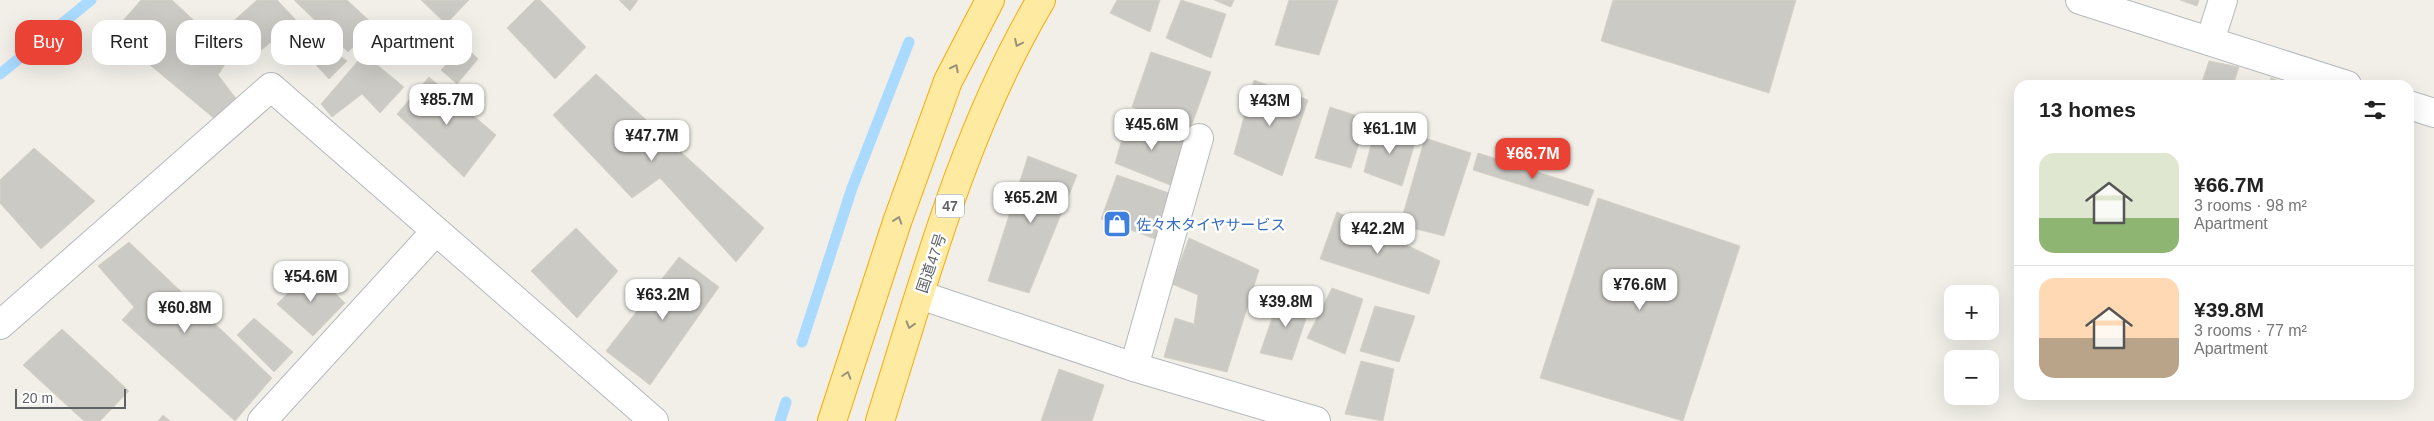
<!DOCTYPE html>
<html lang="en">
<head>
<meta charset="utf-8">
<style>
	body { margin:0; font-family:Arial,"Noto Sans JP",sans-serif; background:#f6f6f6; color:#222; height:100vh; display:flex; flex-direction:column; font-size:19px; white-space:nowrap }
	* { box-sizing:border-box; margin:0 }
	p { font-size:16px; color:#767676 }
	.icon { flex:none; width:28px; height:28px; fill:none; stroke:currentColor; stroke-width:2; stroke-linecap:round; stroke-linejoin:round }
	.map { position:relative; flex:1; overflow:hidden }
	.sheet { position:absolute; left:2014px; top:80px; width:400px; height:320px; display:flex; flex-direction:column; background:#fff; border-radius:15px; box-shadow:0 5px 20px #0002 }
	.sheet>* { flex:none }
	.hud { position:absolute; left:15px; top:20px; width:475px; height:45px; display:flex; gap:10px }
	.tools { position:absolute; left:1944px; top:285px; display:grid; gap:10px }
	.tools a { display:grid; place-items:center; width:55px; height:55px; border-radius:10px; background:#fff; box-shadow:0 5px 20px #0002; font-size:25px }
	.scale { position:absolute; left:15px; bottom:12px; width:111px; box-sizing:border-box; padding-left:5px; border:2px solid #5f6368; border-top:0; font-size:14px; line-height:18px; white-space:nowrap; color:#5f6368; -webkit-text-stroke:4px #fff; paint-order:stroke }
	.price { position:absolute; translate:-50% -42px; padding:0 11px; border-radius:10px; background:#fff; color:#222; font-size:16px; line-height:32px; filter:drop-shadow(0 1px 2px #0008) }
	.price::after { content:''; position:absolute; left:50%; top:30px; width:15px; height:11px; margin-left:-8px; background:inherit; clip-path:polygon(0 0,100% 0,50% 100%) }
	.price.on { background:#ea4335; color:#fff }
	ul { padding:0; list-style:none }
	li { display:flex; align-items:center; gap:15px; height:125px; padding:0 25px }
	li+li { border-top:1px solid #e0e0e0 }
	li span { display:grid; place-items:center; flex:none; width:140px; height:100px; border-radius:15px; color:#555 }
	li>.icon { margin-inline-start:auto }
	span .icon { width:60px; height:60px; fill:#fffc; stroke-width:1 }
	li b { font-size:21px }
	h2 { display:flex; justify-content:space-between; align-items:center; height:60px; padding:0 25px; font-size:21px }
	.tag { padding:0 18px; border-radius:15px; background:#fff; box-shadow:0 5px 20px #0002; font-size:18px; line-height:45px }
	.tag.on { background:#ea4335; color:#fff }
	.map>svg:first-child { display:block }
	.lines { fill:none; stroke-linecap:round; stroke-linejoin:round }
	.stream { stroke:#aadaff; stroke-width:11 }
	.building { fill:#cccac5; stroke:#d6d1c6 }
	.minor-casing { stroke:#b5b8bc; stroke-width:30 }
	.trunk-casing { stroke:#f9ab00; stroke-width:30 }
	.minor { stroke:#fff; stroke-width:28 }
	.trunk { stroke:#feeaa1; stroke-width:28 }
	.oneway { stroke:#97927c }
	.labels { text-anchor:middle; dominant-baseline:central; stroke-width:5; stroke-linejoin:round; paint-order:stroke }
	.shield { fill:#fff; stroke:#8f9295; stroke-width:1 }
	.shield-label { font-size:14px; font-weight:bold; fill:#5f6368 }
	.shop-label { font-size:15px; fill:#366cbe; stroke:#fff; text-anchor:start }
	.street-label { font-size:15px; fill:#5f6368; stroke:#fff }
</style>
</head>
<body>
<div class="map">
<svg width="2434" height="421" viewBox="0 0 2434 421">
	<rect width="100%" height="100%" fill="#f1efe8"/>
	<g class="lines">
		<g class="stream">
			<path d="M 0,74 L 91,0"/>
			<path d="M 802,342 L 852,188 L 909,42"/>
			<path d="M 780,421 L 786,402"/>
		</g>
	</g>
	<g class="building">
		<path d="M 141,0 L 172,0 L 231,55 L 218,75 L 238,101 L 216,120 L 138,55 L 143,44 L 121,23 Z"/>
		<path d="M 257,0 L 277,0 L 297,21 L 255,55 L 228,26 Z"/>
		<path d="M 294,0 L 347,0 L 374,25 L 348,52 Z"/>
		<path d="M 421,0 L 469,0 L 446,24 Z"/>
		<path d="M 535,0 L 540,0 L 586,47 L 555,79 L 507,28 Z"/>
		<path d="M 619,0 L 638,0 L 630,11 Z"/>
		<path d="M 1117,0 L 1160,0 L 1150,32 L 1110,13 Z"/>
		<path d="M 1181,0 L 1226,14 L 1211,58 L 1166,38 Z"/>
		<path d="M 1214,0 L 1234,0 L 1231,7 Z"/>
		<path d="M 1289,0 L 1338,0 L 1319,55 L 1275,45 Z"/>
		<path d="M 1613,0 L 1796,0 L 1769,93 L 1601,41 Z"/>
		<path d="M 2180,0 L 2199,0 L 2197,6 Z"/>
		<path d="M 464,45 L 478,59 L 457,84 L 441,70 Z"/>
		<path d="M 330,48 L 347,61 L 329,79 L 316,65 Z"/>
		<path d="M 1151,52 L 1211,72 L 1191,127 L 1132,107 Z"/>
		<path d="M 364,54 L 404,87 L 380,113 L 362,94 L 332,117 L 321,104 Z"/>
		<path d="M 2209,61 L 2239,67 L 2233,85 L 2201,85 Z"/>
		<path d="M 596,74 L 764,228 L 736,262 L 660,178 L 632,198 L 553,115 Z"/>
		<path d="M 429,77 L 496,135 L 464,177 L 397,114 Z"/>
		<path d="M 2271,78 L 2290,85 L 2269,85 Z"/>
		<path d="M 1254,80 L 1308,100 L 1282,176 L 1234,154 Z"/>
		<path d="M 1330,107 L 1367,119 L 1351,168 L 1315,158 Z"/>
		<path d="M 1128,119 L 1191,138 L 1170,185 L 1115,163 Z"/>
		<path d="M 1376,125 L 1417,136 L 1402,186 L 1364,172 Z"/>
		<path d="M 1425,138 L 1471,153 L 1444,236 L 1400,225 Z"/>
		<path d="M 34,148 L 95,201 L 41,249 L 0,203 L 0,180 Z"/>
		<path d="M 1478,153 L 1594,190 L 1588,206 L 1473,170 Z"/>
		<path d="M 1028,156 L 1077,175 L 1029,293 L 988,281 Z"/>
		<path d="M 1117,175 L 1172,194 L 1158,240 L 1101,219 Z"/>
		<path d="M 1598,198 L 1740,246 L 1683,421 L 1540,378 Z"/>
		<path d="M 1337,212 L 1440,261 L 1429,294 L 1320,259 Z"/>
		<path d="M 576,228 L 618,271 L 577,318 L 531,271 Z"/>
		<path d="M 1189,238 L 1259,270 L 1227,372 L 1164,357 L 1175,318 L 1194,324 L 1198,295 L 1172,284 Z"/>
		<path d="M 129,242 L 272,378 L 235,421 L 122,320 L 134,307 L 98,266 Z"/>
		<path d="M 679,257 L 719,287 L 650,385 L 606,351 Z"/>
		<path d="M 311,270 L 345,303 L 313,336 L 277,304 Z"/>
		<path d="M 1332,288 L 1363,299 L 1345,354 L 1307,338 Z"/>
		<path d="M 1281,293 L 1311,304 L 1292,360 L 1260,353 Z"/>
		<path d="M 1375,306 L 1415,316 L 1399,362 L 1360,351 Z"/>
		<path d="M 254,318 L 293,352 L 274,372 L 237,335 Z"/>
		<path d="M 62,329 L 129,391 L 100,421 L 84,421 L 23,365 Z"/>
		<path d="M 1361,361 L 1394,369 L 1383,421 L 1345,414 Z"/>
		<path d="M 1059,369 L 1104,385 L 1092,421 L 1041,421 Z"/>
		<path d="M 163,415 L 170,421 L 158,421 Z"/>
	</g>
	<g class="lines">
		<defs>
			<g id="minor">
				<path d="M 2080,0 L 2347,85"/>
				<path d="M 2210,41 L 2223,0"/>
				<path d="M 2409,105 L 2434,113"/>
				<path d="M 920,295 L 1134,367 L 1316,421"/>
				<path d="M 0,325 L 271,87 L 654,421"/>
				<path d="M 1134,367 L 1199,138"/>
				<path d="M 262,421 L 435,232"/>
			</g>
			<g id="trunk">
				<path d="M 832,421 L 897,222 L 948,81 L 990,0"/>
				<path d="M 880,421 C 925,278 964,130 1041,0"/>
			</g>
		</defs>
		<use href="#minor" class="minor-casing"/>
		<use href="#trunk" class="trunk-casing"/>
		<use href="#minor" class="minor"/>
		<use href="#trunk" class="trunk"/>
	</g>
	<defs><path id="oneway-chevron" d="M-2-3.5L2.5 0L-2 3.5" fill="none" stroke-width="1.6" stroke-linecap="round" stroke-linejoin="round" transform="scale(1.25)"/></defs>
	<g class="oneway">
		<use href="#oneway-chevron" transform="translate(1018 43) rotate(115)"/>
		<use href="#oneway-chevron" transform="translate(955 68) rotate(-63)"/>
		<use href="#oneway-chevron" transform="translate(898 220) rotate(-71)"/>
		<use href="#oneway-chevron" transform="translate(910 325) rotate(107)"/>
		<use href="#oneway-chevron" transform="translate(847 375) rotate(-72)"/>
	</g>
	<defs>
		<symbol id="shop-square" viewBox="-11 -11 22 22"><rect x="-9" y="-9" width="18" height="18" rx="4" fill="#3f7fe0" stroke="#fff"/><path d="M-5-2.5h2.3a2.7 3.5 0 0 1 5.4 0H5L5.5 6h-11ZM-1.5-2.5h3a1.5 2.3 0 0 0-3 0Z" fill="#fff"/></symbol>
	</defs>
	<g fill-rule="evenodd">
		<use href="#shop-square" x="1101" y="208" width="32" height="32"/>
	</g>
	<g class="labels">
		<rect class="shield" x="936" y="194.5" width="28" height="23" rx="4"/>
		<g class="shield-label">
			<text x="950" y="206">47</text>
		</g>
		<g class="shop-label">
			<text x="1136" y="224">佐々木タイヤサービス</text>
		</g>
		<g class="street-label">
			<text transform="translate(931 263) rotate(-71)">国道47号</text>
		</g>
	</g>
</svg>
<div class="tools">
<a>+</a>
<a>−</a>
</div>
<div class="scale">20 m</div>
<b class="price" style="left:447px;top:126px">¥85.7M</b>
<b class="price" style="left:1270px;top:127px">¥43M</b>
<b class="price" style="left:1152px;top:151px">¥45.6M</b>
<b class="price" style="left:1390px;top:155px">¥61.1M</b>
<b class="price" style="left:652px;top:162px">¥47.7M</b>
<b class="price on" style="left:1533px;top:180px">¥66.7M</b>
<b class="price" style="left:1031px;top:224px">¥65.2M</b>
<b class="price" style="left:1378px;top:255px">¥42.2M</b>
<b class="price" style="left:311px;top:303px">¥54.6M</b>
<b class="price" style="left:1640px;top:311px">¥76.6M</b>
<b class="price" style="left:663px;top:321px">¥63.2M</b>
<b class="price" style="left:1286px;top:328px">¥39.8M</b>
<b class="price" style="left:185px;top:334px">¥60.8M</b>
<div class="hud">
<a class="tag on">Buy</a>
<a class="tag">Rent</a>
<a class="tag">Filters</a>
<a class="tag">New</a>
<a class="tag">Apartment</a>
</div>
<section class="sheet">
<h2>13 homes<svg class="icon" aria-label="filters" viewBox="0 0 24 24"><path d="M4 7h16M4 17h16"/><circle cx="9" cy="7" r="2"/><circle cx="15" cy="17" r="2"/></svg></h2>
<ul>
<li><span style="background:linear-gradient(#dfe7d0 65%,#8fb573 0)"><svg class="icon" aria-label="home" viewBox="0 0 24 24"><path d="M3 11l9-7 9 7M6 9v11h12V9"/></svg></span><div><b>¥66.7M</b><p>3 rooms · 98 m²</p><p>Apartment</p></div></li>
<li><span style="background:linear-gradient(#ffd9b3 60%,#b9a48a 0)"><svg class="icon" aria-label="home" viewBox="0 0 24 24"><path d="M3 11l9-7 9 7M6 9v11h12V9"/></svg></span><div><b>¥39.8M</b><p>3 rooms · 77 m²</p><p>Apartment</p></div></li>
</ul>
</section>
</div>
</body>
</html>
